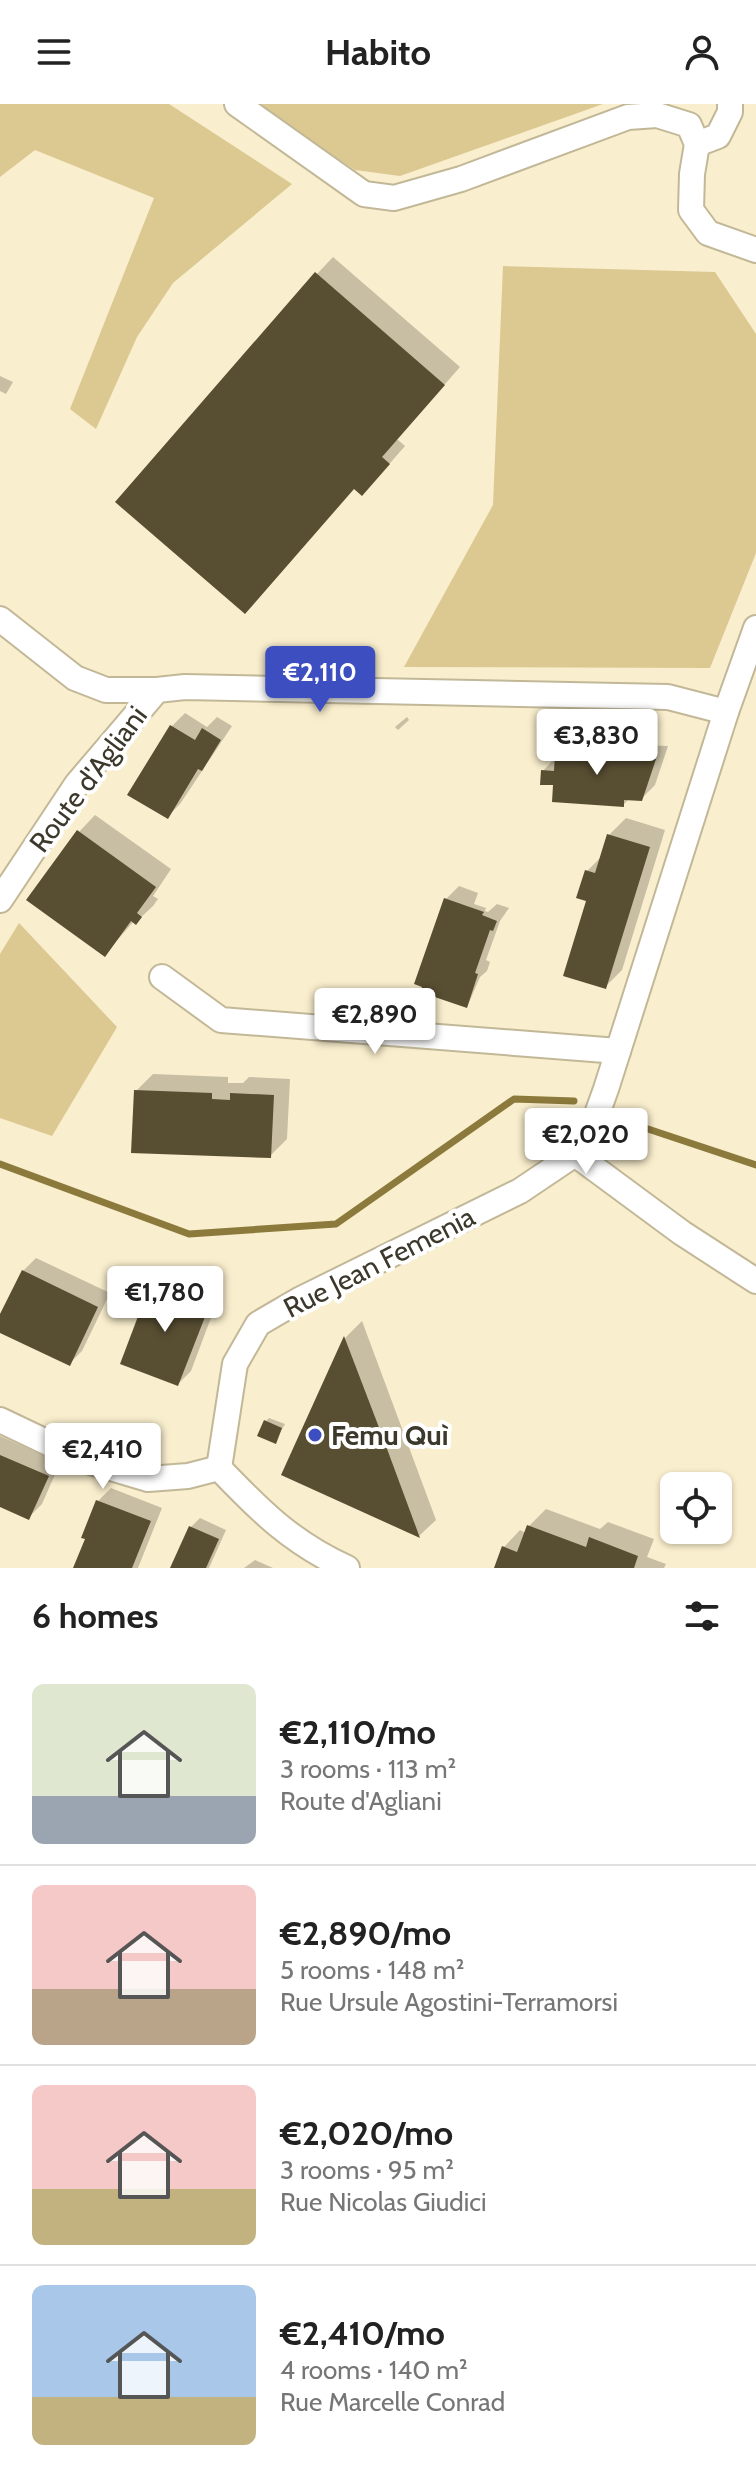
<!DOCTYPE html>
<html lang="en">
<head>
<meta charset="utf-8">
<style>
	body { margin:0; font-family:Cabin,sans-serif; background:#f2f2f2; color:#222; height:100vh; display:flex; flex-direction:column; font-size:30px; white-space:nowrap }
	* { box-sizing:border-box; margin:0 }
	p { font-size:26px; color:#767676 }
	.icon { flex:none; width:44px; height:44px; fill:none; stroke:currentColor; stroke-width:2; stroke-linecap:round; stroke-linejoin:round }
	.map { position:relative; height:1464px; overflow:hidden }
	.panel { display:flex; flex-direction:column; background:#fff; flex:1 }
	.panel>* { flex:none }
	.tools { position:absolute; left:660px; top:1368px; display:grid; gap:16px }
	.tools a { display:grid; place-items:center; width:72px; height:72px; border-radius:12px; background:#fff; box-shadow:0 2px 6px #0004; font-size:40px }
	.price { position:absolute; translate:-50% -68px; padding:0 18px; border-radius:8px; background:#fff; color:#222; font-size:26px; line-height:52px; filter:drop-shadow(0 2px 4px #0008) }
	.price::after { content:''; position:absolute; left:50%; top:48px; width:24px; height:18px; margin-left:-12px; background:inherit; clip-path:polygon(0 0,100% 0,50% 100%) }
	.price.on { background:#3d4ec1; color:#fff }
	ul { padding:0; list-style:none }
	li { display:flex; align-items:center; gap:24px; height:200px; padding:0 32px }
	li+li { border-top:2px solid #e0e0e0 }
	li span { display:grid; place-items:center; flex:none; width:224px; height:160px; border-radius:12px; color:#555 }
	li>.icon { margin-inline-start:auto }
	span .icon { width:96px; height:96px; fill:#fffc; stroke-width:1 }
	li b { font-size:34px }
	h2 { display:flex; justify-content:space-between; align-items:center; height:96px; padding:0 32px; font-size:34px }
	header { display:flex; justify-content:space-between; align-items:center; height:104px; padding:0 32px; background:#fff; font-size:36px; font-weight:700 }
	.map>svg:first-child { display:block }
	.green { fill:#dcc891 }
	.shadow { fill:#0003 }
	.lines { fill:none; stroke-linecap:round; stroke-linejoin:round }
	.stream { stroke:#8c793c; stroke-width:7 }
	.building { fill:#584e32 }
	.minor-casing { stroke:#c2b898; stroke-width:28 }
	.minor { stroke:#fff; stroke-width:24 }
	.poi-dot { fill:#3d4ec1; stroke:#fff; stroke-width:3 }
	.labels { text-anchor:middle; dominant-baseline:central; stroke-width:8; stroke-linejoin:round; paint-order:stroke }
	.street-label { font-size:28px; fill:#3c382b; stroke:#fff }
	.poi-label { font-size:28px; font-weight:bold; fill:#3c382b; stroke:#fff; text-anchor:start }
</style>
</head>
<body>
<header><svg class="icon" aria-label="menu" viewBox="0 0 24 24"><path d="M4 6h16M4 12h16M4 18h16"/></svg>Habito<svg class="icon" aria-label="person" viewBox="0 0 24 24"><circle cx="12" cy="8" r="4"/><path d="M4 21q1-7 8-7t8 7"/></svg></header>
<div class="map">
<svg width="756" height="1464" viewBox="0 0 756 1464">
	<rect width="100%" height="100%" fill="#f9eecd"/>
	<g class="green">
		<path d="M 0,0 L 169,0 L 292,80 L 173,179 L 137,233 L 96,325 L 70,305 L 154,94 L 35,46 L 0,73 Z"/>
		<path d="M 254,0 L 603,0 L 400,72 L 355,66 Z"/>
		<path d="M 503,162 L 715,168 L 756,230 L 756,449 L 710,564 L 404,563 L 493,401 Z"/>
		<path d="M 19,819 L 117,923 L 52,1032 L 0,1014 L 0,850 Z"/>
	</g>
	<g class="shadow">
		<path d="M 333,153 L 460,263 L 397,335 L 405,342 L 378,373 L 355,384 L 317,170 Z"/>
		<path d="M 0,272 L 13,278 L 6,290 L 0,287 Z"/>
		<path d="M 185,609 L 207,623 L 217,613 L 232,622 L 180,700 L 167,713 L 130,690 L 172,622 Z"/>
		<path d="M 407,613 L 409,616 L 398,626 L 395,623 Z"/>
		<path d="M 587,629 L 617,629 L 616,640 L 668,642 L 655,681 L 641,695 L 630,694 L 623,701 L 555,680 L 543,667 L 570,637 L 579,638 Z"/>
		<path d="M 95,711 L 171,765 L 153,792 L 158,795 L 153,802 L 136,818 L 134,817 L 105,850 L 79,728 Z"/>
		<path d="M 626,714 L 665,726 L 622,866 L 605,883 L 587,767 L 602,752 L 609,731 Z"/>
		<path d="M 459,782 L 478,789 L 474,800 L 486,804 L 485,807 L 488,808 L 497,800 L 509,804 L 500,817 L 486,856 L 490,858 L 487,867 L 480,873 L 467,903 L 446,795 Z"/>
		<path d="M 153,970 L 228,973 L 228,979 L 243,979 L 249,973 L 290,975 L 287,1035 L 270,1052 L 136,987 Z"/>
		<path d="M 36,1154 L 110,1189 L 82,1247 L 69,1260 L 0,1226 L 0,1215 L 23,1167 Z"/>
		<path d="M 166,1166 L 221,1187 L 191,1267 L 178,1280 L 153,1179 Z"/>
		<path d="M 362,1217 L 436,1416 L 419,1432 L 284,1370 L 346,1233 Z"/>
		<path d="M 269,1314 L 285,1320 L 275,1337 L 265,1318 Z"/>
		<path d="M 0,1332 L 60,1359 L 42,1400 L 29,1413 L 0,1401 Z"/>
		<path d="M 111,1384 L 162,1404 L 138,1464 L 75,1464 L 88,1434 L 84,1433 L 98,1397 Z"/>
		<path d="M 546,1405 L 600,1425 L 608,1418 L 654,1435 L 647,1453 L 666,1460 L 664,1464 L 496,1464 L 504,1443 L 520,1426 L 526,1429 L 529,1422 Z"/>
		<path d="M 200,1414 L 226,1426 L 209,1464 L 172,1464 L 191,1423 Z"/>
		<path d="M 255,1456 L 273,1464 L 244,1464 Z"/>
	</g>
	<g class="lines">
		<g class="stream">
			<path d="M 642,1023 L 756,1061"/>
			<path d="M 0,1060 L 189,1130 L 336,1120 L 514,995 L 574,997"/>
		</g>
	</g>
	<g class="building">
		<path d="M 315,168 L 445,281 L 382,353 L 390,360 L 362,392 L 354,385 L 245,510 L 115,398 Z"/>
		<path d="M 170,621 L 195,636 L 202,624 L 221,636 L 202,667 L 198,665 L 168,715 L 127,691 Z"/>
		<path d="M 572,641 L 605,641 L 604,652 L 656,655 L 642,697 L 624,696 L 624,703 L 552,698 L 553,681 L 540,681 L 541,666 L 554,667 L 555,649 L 572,650 Z"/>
		<path d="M 77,726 L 156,783 L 137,809 L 142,813 L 136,821 L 131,817 L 105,853 L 26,796 Z"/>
		<path d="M 607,730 L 650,743 L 606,885 L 563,872 L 586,797 L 576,794 L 585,766 L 595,769 Z"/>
		<path d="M 444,794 L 484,808 L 482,811 L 497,817 L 493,827 L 490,826 L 475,869 L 478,870 L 467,904 L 420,888 L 422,883 L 414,880 Z"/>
		<path d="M 134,986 L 212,989 L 212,995 L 230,996 L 230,989 L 274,991 L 271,1054 L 131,1049 Z"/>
		<path d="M 22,1166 L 98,1203 L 70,1262 L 0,1229 L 0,1210 Z"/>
		<path d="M 151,1178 L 210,1200 L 178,1282 L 120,1260 Z"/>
		<path d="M 344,1232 L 383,1334 L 420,1434 L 281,1371 Z"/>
		<path d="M 264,1316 L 282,1324 L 276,1340 L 257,1332 Z"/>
		<path d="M 0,1351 L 49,1372 L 29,1416 L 0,1403 Z"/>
		<path d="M 96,1396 L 151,1417 L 132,1464 L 73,1464 L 85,1435 L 81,1434 Z"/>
		<path d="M 527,1421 L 586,1443 L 589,1433 L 638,1452 L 634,1464 L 494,1464 L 502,1442 L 517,1448 Z"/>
		<path d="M 189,1422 L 219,1435 L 206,1464 L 170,1464 Z"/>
	</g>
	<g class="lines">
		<defs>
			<g id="minor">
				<path d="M 237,0 L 364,90 L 394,94 L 461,75 L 628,13 L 657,11 L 689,21 L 697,40 L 692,70 L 691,106 L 708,129 L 756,146"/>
				<path d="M 697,40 L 718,32 L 730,8 L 730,0"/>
				<path d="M 0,515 L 75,574 L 106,586 L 157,586"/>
				<path d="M 0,796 L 77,680 L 157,586 L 185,583 L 668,593 L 726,608"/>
				<path d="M 162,873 L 221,916 L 618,947"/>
				<path d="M 575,1050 L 682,1129 L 756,1177"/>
				<path d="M 0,1316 L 84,1356 L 148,1375 L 188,1372 L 219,1364"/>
				<path d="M 219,1364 L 235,1260 L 258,1220 L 299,1196 L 520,1087 L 575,1050 L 593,1021 L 606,985 L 726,608 L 756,524"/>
				<path d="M 219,1364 C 260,1407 292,1439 347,1464"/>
			</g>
		</defs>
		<use href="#minor" class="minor-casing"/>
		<use href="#minor" class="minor"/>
	</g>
	<circle class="poi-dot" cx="315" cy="1331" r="8"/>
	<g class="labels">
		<g class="street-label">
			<text transform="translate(88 675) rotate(-53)">Route d'Agliani</text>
			<text transform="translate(379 1158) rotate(-27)">Rue Jean Femenia</text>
		</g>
		<g class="poi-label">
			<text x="331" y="1331">Femu Quì</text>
		</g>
	</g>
</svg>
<div class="tools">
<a><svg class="icon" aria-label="locate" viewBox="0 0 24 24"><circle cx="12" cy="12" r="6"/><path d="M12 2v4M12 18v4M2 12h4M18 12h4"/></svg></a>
</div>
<b class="price on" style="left:320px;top:610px">€2,110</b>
<b class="price" style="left:597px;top:673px">€3,830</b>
<b class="price" style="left:375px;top:952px">€2,890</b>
<b class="price" style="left:586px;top:1072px">€2,020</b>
<b class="price" style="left:165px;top:1230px">€1,780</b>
<b class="price" style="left:103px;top:1387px">€2,410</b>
</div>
<section class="panel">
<h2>6 homes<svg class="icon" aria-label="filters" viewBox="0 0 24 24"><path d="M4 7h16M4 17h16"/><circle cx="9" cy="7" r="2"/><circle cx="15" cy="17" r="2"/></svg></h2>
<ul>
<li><span style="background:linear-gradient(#dfe7d0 70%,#9aa5b1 0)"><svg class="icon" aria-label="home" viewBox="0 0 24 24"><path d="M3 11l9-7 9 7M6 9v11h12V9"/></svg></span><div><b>€2,110/mo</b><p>3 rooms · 113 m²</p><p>Route d'Agliani</p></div></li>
<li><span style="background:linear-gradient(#f6c9c9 65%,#b9a48a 0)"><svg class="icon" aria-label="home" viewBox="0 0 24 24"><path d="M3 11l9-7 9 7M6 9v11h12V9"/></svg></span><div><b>€2,890/mo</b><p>5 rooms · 148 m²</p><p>Rue Ursule Agostini-Terramorsi</p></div></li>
<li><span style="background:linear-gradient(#f6c9c9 65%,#c2b280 0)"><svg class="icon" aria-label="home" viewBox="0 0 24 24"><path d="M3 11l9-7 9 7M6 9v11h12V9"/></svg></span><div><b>€2,020/mo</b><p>3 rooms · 95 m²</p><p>Rue Nicolas Giudici</p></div></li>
<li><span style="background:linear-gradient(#a9c7e8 70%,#c2b280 0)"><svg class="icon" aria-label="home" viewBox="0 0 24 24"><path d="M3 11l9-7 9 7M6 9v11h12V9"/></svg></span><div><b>€2,410/mo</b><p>4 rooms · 140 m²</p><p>Rue Marcelle Conrad</p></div></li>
</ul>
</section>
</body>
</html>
